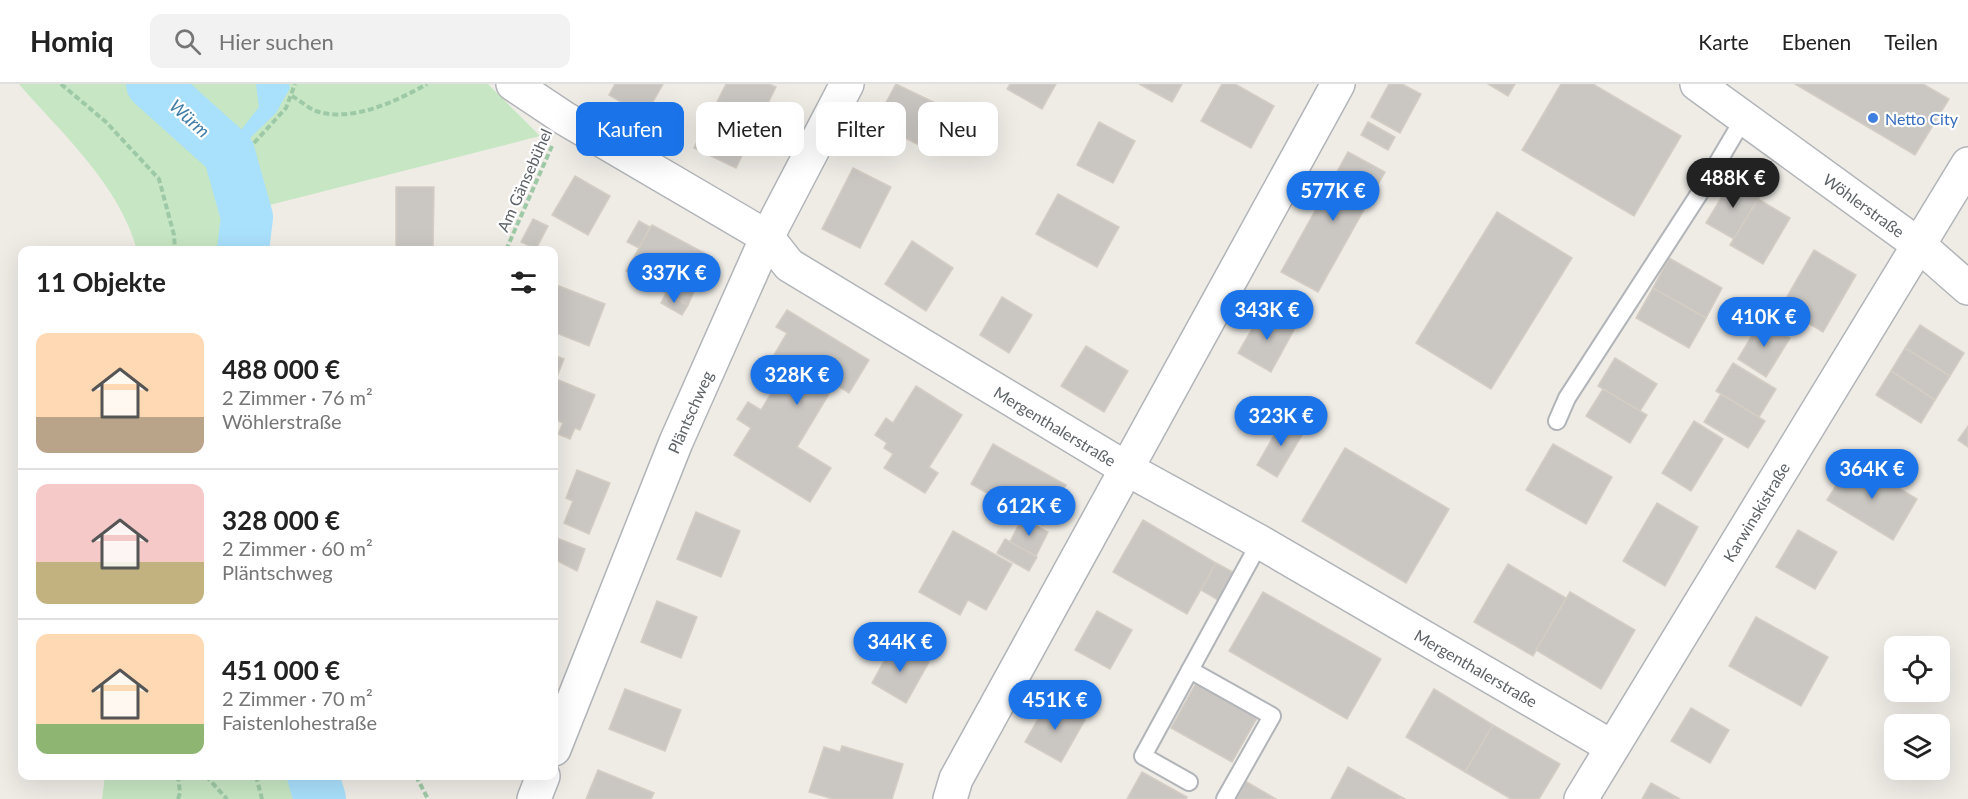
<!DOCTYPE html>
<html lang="de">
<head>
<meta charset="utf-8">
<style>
	body { margin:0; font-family:Lato,sans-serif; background:#f2f2f2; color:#222; height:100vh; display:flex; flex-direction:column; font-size:22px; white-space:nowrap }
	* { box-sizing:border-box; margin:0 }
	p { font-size:20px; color:#767676 }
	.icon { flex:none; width:33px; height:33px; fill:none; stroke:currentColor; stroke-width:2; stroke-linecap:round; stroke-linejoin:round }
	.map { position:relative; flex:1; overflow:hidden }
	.sheet { position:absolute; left:18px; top:162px; width:540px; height:534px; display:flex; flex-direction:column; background:#fff; border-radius:12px; box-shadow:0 6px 24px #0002 }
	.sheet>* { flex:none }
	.banner { position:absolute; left:576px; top:18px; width:570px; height:54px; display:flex; gap:12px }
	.tools { position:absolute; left:1884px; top:552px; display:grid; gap:12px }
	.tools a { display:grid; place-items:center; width:66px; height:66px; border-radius:12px; background:#fff; box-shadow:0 6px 24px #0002; font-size:30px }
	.price { position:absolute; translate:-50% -51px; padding:0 14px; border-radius:21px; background:#1a73e8; color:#fff; font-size:20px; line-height:39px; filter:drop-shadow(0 2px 3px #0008) }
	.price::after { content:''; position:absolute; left:50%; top:36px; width:18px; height:14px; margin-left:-9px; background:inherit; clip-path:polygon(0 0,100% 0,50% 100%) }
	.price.on { background:#222; color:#fff }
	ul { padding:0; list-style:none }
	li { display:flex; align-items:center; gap:18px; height:150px; padding:0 18px }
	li+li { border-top:2px solid #e0e0e0 }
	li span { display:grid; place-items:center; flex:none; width:168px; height:120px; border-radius:12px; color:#555 }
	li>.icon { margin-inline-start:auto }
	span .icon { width:72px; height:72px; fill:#fffc; stroke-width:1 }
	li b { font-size:26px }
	h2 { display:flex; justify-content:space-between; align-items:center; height:72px; padding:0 18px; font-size:26px }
	.pill { padding:0 21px; border-radius:12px; background:#fff; box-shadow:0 6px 24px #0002; font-size:21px; line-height:54px }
	.pill.on { background:#1a73e8; color:#fff }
	header { display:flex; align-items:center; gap:36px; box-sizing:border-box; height:84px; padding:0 30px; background:#fff; border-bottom:2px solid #e0e0e0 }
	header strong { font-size:28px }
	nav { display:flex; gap:33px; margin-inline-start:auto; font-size:21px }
	.search { width:420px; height:54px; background:#f2f2f2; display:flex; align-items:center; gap:15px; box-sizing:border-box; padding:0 21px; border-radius:12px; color:#767676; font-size:22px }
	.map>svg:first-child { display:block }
	.green { fill:#c7e6c3 }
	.water { fill:#a9e0fc }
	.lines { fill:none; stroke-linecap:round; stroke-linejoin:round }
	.stream { stroke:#a9e0fc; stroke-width:9 }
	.river { stroke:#a9e0fc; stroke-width:52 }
	.building { fill:#cac7c3; stroke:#d4cdc4; stroke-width:1.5 }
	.lane-casing { stroke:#b1b4b8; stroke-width:20 }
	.street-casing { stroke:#b1b4b8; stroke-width:36 }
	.path { stroke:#9ec9a6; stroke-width:4; stroke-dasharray:6 3; stroke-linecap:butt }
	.lane { stroke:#fff; stroke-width:16 }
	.street { stroke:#fff; stroke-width:33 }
	.shop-dot { fill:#3f7fe0; stroke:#fff; stroke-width:2 }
	.labels { text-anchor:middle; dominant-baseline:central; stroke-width:4.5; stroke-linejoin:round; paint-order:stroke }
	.shop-label { font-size:16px; fill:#366cbe; stroke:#fff; text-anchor:start }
	.street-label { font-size:16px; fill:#5d6266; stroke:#fff }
	.water-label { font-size:18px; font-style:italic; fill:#427ca6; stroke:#fff }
</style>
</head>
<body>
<header>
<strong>Homiq</strong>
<div class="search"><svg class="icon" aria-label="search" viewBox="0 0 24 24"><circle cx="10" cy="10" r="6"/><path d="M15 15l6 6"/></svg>Hier suchen</div>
<nav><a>Karte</a><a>Ebenen</a><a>Teilen</a></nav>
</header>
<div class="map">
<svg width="1968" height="715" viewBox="0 0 1968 715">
	<rect width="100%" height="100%" fill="#efece6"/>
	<g class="green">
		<path d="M 19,0 L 488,0 L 540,52 L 250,126 L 246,166 L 137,166 C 119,100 62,50 19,0 Z"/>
		<path d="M 105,692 L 317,692 L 322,715 L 102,715 Z"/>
	</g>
	<path class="water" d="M 256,0 L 289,0 L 290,4 L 276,29 L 250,54 L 241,71 L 231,59 L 259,23 Z"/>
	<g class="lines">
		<path class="stream" d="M 229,69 L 242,55"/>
		<g class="river">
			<path d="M 152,0 L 229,69 L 247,133 L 243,166"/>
			<path d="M 313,692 L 320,715"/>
		</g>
	</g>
	<g class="building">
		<path d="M 615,0 L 663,0 L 645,32 L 609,11 Z"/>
		<path d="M 726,0 L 769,0 L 776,3 L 736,84 L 694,64 Z"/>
		<path d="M 896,0 L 944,23 L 923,63 L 875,39 Z"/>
		<path d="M 1010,0 L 1056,0 L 1042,25 L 1007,5 Z"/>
		<path d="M 1139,0 L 1182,0 L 1172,18 Z"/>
		<path d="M 1222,0 L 1235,0 L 1274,22 L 1251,64 L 1201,37 Z"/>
		<path d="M 1389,0 L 1402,0 L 1421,10 L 1400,49 L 1371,33 Z"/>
		<path d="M 1488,0 L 1515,0 L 1508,12 Z"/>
		<path d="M 1561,0 L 1593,0 L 1681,52 L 1634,132 L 1522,66 Z"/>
		<path d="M 1795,0 L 1923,0 L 1949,15 L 1915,71 Z"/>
		<path d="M 1099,38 L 1135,57 L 1113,99 L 1077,81 Z"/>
		<path d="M 1368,38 L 1395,53 L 1388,66 L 1361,51 Z"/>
		<path d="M 1348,68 L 1385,88 L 1318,208 L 1281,188 Z"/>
		<path d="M 853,84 L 891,103 L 860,164 L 822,145 Z"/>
		<path d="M 575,92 L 610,112 L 588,151 L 552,131 Z"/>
		<path d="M 1733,94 L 1761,110 L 1734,155 L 1706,139 Z"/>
		<path d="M 396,103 L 434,103 L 433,166 L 396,166 Z"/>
		<path d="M 1058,110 L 1119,143 L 1097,183 L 1036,150 Z"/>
		<path d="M 1758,115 L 1790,134 L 1763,180 L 1730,161 Z"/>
		<path d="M 1497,128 L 1572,174 L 1491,305 L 1416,259 Z"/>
		<path d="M 533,135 L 548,142 L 536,165 L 521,158 Z"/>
		<path d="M 639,137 L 650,143 L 639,164 L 627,158 Z"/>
		<path d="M 652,141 L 710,172 L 688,221 L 626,187 Z"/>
		<path d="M 912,157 L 953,184 L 926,227 L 885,200 Z"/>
		<path d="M 1814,166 L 1856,191 L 1823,248 L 1781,223 Z"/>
		<path d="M 1669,174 L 1722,204 L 1706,234 L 1653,204 Z"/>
		<path d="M 554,200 L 605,220 L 589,262 L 554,248 Z"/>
		<path d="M 1653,204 L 1706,234 L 1689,264 L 1636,234 Z"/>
		<path d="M 666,209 L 688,221 L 682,231 L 661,219 Z"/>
		<path d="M 1002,213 L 1032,231 L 1009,269 L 980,251 Z"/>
		<path d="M 787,226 L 869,276 L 849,309 L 835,300 L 797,363 L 831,384 L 810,418 L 734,371 L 751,344 L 737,335 L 748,318 L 761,326 L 789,280 L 774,271 L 787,249 L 776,243 Z"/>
		<path d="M 1263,226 L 1295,244 L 1271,288 L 1238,269 Z"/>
		<path d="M 1761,236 L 1790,254 L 1766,293 L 1738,275 Z"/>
		<path d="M 1920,241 L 1964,269 L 1950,292 L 1905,264 Z"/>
		<path d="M 1086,262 L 1128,287 L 1104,328 L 1061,302 Z"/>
		<path d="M 1905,264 L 1950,292 L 1935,316 L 1891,287 Z"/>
		<path d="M 554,271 L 564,275 L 556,295 L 595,311 L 580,346 L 575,344 L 570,355 L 558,350 L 563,339 L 554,335 Z"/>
		<path d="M 1615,274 L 1657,300 L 1640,327 L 1598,302 Z"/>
		<path d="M 1733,279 L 1776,305 L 1759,333 L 1716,307 Z"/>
		<path d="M 1891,287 L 1935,316 L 1921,339 L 1876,311 Z"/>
		<path d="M 916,302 L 962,331 L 929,383 L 938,389 L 925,409 L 884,384 L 893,370 L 884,364 L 887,359 L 875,351 L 886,334 L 893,339 Z"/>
		<path d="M 1603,305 L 1647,331 L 1630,359 L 1586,332 Z"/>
		<path d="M 1721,310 L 1765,337 L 1748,364 L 1704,338 Z"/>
		<path d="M 1284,334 L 1305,346 L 1277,393 L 1257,381 Z"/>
		<path d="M 1694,337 L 1723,355 L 1691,407 L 1662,389 Z"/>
		<path d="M 1968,342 L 1968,363 L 1958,356 Z"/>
		<path d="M 993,360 L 1066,401 L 1043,441 L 971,400 Z"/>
		<path d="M 1553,360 L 1612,393 L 1586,440 L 1526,406 Z"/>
		<path d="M 1345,364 L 1449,425 L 1406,499 L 1302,437 Z"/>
		<path d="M 1852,376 L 1917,415 L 1893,456 L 1827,416 Z"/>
		<path d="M 577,386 L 610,399 L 589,450 L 564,439 L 573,417 L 566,414 Z"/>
		<path d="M 1657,419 L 1698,443 L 1665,502 L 1623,477 Z"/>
		<path d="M 696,428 L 740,447 L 721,493 L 677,475 Z"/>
		<path d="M 1022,434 L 1048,448 L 1036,472 L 1010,458 Z"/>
		<path d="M 1143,436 L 1216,479 L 1187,530 L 1113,488 Z"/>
		<path d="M 1798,446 L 1837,468 L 1815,505 L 1776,483 Z"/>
		<path d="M 953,447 L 1012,480 L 986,526 L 968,516 L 960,531 L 919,508 Z"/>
		<path d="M 554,453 L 585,465 L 577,487 L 554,475 Z"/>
		<path d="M 1005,455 L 1037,473 L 1029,487 L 997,469 Z"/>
		<path d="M 1216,479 L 1233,488 L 1218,516 L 1201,506 Z"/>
		<path d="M 1508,480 L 1566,514 L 1533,572 L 1474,538 Z"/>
		<path d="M 1263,508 L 1381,575 L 1347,635 L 1229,567 Z"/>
		<path d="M 1570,508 L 1635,546 L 1601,605 L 1536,566 Z"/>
		<path d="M 657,517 L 697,533 L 681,574 L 641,558 Z"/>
		<path d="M 1097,527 L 1132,546 L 1110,585 L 1075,566 Z"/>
		<path d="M 1756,533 L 1828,573 L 1801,622 L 1729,582 Z"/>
		<path d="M 894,559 L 929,578 L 906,619 L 872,599 Z"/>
		<path d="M 1196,599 L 1257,634 L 1232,678 L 1171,644 Z"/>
		<path d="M 625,605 L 681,626 L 665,667 L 609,645 Z"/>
		<path d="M 1434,605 L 1493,641 L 1465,688 L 1406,653 Z"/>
		<path d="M 1049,616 L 1085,636 L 1061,678 L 1025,658 Z"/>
		<path d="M 1691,624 L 1729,646 L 1710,679 L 1671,657 Z"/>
		<path d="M 1493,641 L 1560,680 L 1539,715 L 1511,715 L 1465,688 Z"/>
		<path d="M 842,662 L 903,680 L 892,715 L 833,715 L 809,708 L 824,663 L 840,668 Z"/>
		<path d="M 1348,683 L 1405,715 L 1331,715 Z"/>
		<path d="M 598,686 L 654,709 L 651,715 L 586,715 Z"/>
		<path d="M 1142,688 L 1187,713 L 1186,715 L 1127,715 Z"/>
		<path d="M 1245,697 L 1276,715 L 1234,715 Z"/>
		<path d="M 1651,699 L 1680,715 L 1642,715 Z"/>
	</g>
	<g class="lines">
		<defs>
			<g id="lane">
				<path d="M 1557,337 L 1567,314 L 1699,110 L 1744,34"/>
				<path d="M 1190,586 L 1272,632 L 1225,715"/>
				<path d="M 1189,698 L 1143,672 L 1260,458"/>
			</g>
			<g id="street">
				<path d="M 513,0 L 564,34 L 767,153 L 789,181 L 1127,385 L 1260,458 L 1612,663"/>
				<path d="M 1697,0 L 1919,161 L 1968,204"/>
				<path d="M 554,665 L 676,358 L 767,153 L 847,0"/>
				<path d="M 534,715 L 543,692"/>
				<path d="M 950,715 L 956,695 L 1338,0"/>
				<path d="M 1581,715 L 1968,80"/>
			</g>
		</defs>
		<use href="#lane" class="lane-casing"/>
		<use href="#street" class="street-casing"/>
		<g class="path">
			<path d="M 61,0 L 106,38 L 159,95 L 174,151 L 175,166"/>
			<path d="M 292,12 C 299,16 308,24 316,27 C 351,39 397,17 427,0"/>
			<path d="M 254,59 L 286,24 L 295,0"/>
			<path d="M 506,166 L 552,62"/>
			<path d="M 206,692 L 227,715"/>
			<path d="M 256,692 L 262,715"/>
			<path d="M 416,692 L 428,715"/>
			<path d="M 178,715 L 180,709 L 178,692"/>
		</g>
		<use href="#lane" class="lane"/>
		<use href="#street" class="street"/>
	</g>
	<circle class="shop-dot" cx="1873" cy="34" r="6"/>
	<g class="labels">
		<g class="shop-label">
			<text x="1885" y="34">Netto City</text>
		</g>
		<g class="street-label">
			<text transform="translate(524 96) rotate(-66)">Am Gänsebühel</text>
			<text transform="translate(1864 121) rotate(36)">Wöhlerstraße</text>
			<text transform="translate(690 328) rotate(-66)">Pläntschweg</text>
			<text transform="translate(1055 342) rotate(31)">Mergenthalerstraße</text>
			<text transform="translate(1756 428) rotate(-59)">Karwinskistraße</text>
			<text transform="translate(1476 584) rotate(30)">Mergenthalerstraße</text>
		</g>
		<g class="water-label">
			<text transform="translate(190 34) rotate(42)">Würm</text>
		</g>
	</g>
</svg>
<div class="tools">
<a><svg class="icon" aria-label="locate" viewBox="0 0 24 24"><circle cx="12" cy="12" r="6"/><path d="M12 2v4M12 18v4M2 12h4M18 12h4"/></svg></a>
<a><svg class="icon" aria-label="layers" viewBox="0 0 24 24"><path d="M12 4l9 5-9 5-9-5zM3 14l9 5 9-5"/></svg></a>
</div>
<b class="price on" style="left:1733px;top:125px">488K €</b>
<b class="price" style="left:1333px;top:138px">577K €</b>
<b class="price" style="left:674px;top:220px">337K €</b>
<b class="price" style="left:1267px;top:257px">343K €</b>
<b class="price" style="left:1764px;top:264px">410K €</b>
<b class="price" style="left:797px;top:322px">328K €</b>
<b class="price" style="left:1281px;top:363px">323K €</b>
<b class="price" style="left:1872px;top:416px">364K €</b>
<b class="price" style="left:1029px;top:453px">612K €</b>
<b class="price" style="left:900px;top:589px">344K €</b>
<b class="price" style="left:1055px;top:647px">451K €</b>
<div class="banner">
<a class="pill on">Kaufen</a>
<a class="pill">Mieten</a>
<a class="pill">Filter</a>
<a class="pill">Neu</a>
</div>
<section class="sheet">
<h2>11 Objekte<svg class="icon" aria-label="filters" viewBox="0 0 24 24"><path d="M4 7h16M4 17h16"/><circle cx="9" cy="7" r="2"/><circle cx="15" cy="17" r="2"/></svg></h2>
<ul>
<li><span style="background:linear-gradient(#ffd9b3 70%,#b9a48a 0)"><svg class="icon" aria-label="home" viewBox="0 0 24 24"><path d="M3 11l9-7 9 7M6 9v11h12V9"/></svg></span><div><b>488 000 €</b><p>2 Zimmer · 76 m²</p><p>Wöhlerstraße</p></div></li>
<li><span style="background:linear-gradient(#f6c9c9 65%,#c2b280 0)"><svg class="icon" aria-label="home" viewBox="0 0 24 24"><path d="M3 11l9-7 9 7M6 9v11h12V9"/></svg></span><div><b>328 000 €</b><p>2 Zimmer · 60 m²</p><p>Pläntschweg</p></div></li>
<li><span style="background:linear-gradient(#ffd9b3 75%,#8fb573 0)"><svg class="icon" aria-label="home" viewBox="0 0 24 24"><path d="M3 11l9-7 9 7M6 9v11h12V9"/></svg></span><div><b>451 000 €</b><p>2 Zimmer · 70 m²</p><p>Faistenlohestraße</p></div></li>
</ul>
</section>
</div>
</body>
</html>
